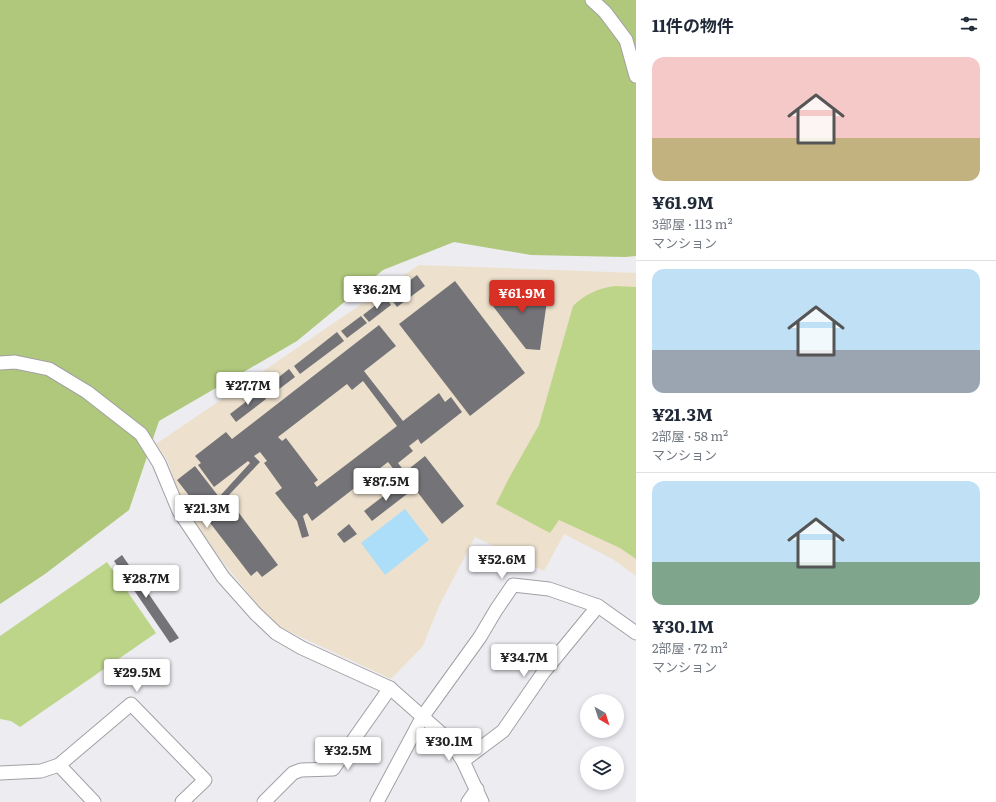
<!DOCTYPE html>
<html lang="ja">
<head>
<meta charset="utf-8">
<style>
	body { margin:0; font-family:Literata,"Noto Sans JP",serif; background:#f2f2f3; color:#1f2937; height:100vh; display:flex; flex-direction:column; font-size:15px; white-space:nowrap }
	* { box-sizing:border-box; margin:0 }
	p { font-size:13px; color:#747a83 }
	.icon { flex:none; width:22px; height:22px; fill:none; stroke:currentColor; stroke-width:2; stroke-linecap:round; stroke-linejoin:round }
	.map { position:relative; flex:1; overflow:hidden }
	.side { display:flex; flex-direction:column; background:#fff; width:360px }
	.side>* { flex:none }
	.needle { width:26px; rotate:141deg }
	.tools { position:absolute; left:580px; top:694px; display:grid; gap:8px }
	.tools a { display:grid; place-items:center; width:44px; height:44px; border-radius:50%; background:#fff; box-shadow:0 2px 6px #0003; font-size:20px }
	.price { position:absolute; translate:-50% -34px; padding:0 9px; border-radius:4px; background:#fff; color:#222; font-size:13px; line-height:26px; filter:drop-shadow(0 1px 2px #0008) }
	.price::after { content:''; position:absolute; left:50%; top:24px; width:12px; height:9px; margin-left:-6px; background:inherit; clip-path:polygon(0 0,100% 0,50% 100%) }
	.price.active { background:#d93025; color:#fff }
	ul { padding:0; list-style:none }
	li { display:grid; align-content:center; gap:8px; height:212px; padding:0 16px }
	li+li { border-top:1px solid #e0e1e3 }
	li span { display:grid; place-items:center; height:124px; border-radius:12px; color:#555 }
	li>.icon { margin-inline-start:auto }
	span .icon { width:72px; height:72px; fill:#fffc; stroke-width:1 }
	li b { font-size:17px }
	h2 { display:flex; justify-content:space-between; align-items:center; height:48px; padding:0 16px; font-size:17px }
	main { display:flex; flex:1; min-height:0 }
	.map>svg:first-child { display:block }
	.education { fill:#ede1cd }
	.green { fill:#bcd588 }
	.forest { fill:#afc87b }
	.water { fill:#acddf9 }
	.building { fill:#747478; fill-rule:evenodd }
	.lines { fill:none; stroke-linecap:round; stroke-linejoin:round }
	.street-casing { stroke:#a1a1a5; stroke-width:15 }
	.street { stroke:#fff; stroke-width:13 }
</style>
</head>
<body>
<main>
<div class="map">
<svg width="636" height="802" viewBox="0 0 636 802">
	<rect width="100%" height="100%" fill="#ececf1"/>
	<path class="education" d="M 419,265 L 636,273 L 636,576 L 614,560 L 564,534 L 544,571 L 475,537 L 439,606 L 423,646 L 391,679 L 273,624 L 219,557 L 185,509 L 167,460 L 156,444 Z"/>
	<g class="green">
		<path d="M 615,286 L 636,287 L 636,559 L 620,548 L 559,520 L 550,533 L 496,504 L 509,478 L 539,425 L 573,306 C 584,295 598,288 615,286 Z"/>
		<path d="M 107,562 L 156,633 L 20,727 L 11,721 L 0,719 L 0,636 Z"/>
	</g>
	<path class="forest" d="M 0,0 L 636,0 L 636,256 L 625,257 L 531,255 L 454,242 L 383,270 L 297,341 L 159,421 L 129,510 L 45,574 L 0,604 Z"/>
	<path class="water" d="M 405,509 L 429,540 L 385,575 L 361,543 Z"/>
	<g class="building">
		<path d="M 417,275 L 425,286 L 397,307 L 389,296 Z"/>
		<path d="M 455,281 L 525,373 L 470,416 L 399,324 Z"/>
		<path d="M 491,286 L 548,294 L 540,350 L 526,349 L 489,301 Z"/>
		<path d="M 386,297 L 391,305 L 369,322 L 363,315 Z"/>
		<path d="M 361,316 L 367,323 L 347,338 L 341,331 Z"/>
		<path d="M 379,325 L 396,346 L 364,371 L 403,421 L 439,393 L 445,402 L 451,397 L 462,412 L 421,444 L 418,439 L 409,446 L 413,451 L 398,463 L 405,472 L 425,456 L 464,506 L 442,524 L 409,481 L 405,484 L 388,462 L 312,521 L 307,513 L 303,516 L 309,536 L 302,538 L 297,521 L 275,493 L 282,488 L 264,463 L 267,461 L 260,452 L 254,456 L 260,462 L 227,497 L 278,565 L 262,577 L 257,571 L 251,576 L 177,480 L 195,466 L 219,497 L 250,463 L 248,461 L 214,487 L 198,465 L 201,463 L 195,456 L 226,432 L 232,439 ZM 363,381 L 397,426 L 317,487 L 314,483 L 318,480 L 286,438 L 282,441 L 278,437 L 347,384 L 352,390 Z"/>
		<path d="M 337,332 L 344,341 L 300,374 L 294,366 Z"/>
		<path d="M 289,369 L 295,377 L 270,396 L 264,389 Z"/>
		<path d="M 260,391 L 266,399 L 236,422 L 230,414 Z"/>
		<path d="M 399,484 L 407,494 L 372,521 L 364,511 Z"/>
		<path d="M 349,524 L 357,534 L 344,543 L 337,534 Z"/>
		<path d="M 122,555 L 179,638 L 170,643 L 114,561 Z"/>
	</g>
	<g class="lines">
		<defs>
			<g id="street">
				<path d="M 592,0 L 605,12 L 626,40 L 636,76"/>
				<path d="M 0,363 L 15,362 L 49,369 L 87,392 L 141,434 L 159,463 L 179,511 L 223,577 L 255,613 L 276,633 L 302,648 L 390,688 L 450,741 L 463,761 L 482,802"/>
				<path d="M 463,761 L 503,731 L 543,673 L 598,606"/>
				<path d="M 59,765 L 94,802"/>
				<path d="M 0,773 L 41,771 L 59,765 L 131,704 L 205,780 L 182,802"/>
				<path d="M 264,802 L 293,773 L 301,770 L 333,769 L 390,688"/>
				<path d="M 377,802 L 423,716 L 480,637 L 496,610 L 513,585 L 549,589 L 598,606 L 636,633"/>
				<path d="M 468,802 L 477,789"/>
			</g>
		</defs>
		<use href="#street" class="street-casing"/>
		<use href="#street" class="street"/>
	</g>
</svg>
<div class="tools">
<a><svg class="needle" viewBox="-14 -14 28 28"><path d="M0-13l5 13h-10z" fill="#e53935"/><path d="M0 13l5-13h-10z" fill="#747a83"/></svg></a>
<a><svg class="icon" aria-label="layers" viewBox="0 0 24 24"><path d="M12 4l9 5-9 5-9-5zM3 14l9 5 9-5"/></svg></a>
</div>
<b class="price" style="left:377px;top:310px">¥36.2M</b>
<b class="price active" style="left:522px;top:314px">¥61.9M</b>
<b class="price" style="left:248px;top:406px">¥27.7M</b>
<b class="price" style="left:386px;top:502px">¥87.5M</b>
<b class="price" style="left:207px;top:529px">¥21.3M</b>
<b class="price" style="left:502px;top:580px">¥52.6M</b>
<b class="price" style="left:146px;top:599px">¥28.7M</b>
<b class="price" style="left:524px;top:678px">¥34.7M</b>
<b class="price" style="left:137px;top:693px">¥29.5M</b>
<b class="price" style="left:449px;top:762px">¥30.1M</b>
<b class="price" style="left:348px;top:771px">¥32.5M</b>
</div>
<section class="side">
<h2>11件の物件<svg class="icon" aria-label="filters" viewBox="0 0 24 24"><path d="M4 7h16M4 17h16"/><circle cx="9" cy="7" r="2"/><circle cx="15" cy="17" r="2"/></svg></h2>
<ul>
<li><span style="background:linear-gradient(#f6c9c9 65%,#c2b280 0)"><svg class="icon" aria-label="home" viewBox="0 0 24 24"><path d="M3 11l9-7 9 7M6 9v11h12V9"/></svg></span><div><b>¥61.9M</b><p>3部屋 · 113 m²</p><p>マンション</p></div></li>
<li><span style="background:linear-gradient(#bfe0f5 65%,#9aa5b1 0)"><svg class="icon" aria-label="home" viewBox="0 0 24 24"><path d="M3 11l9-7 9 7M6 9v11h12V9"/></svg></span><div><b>¥21.3M</b><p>2部屋 · 58 m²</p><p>マンション</p></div></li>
<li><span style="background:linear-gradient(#bfe0f5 65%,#7fa58c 0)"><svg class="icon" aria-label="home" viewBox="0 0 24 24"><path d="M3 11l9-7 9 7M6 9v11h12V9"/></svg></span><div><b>¥30.1M</b><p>2部屋 · 72 m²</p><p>マンション</p></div></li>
</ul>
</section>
</main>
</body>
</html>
